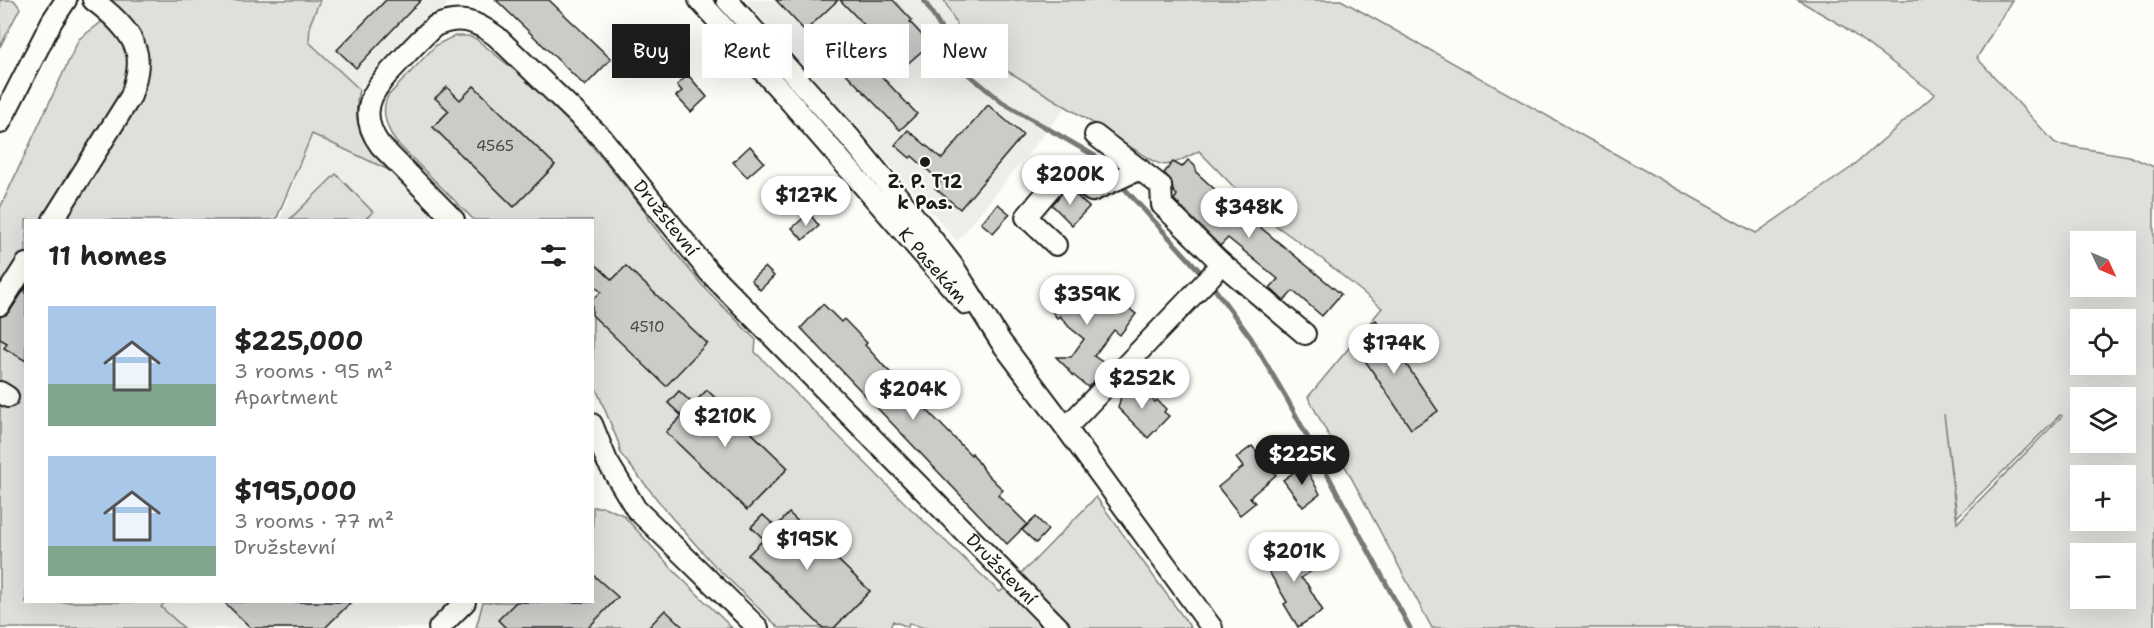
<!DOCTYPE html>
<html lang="en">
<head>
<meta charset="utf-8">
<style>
	body { margin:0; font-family:"Shantell Sans",sans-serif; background:#f2f2f2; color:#222; height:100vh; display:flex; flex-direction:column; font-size:22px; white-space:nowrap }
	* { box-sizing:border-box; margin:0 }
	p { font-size:20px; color:#767676 }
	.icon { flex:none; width:33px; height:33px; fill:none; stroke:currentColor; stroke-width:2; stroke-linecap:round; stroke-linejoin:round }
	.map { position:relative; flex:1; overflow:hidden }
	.panel { position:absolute; left:24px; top:219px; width:570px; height:384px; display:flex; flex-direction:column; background:#fff; border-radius:0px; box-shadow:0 6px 24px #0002 }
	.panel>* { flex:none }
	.banner { position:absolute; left:612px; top:24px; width:570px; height:54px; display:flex; gap:12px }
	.needle { width:39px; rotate:134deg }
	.fabs { position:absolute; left:2070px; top:231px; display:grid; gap:12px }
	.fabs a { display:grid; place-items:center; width:66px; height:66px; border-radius:0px; background:#fff; box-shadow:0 6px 24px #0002; font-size:30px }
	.price { position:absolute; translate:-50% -51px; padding:0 14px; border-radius:21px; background:#fff; color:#222; font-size:20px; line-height:39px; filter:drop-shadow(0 2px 3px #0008) }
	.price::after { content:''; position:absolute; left:50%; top:36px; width:18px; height:14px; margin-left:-9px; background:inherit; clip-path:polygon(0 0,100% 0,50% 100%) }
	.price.selected { background:#1c1c1c; color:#fff }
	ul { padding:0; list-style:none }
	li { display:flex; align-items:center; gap:18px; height:150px; padding:0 24px }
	li span { display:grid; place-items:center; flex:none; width:168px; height:120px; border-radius:0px; color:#555 }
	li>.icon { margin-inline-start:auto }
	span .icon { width:72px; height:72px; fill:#fffc; stroke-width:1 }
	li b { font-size:26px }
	h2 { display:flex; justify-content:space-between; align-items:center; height:72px; padding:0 24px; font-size:26px }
	.pill { padding:0 21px; border-radius:0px; background:#fff; box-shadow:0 6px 24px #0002; font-size:21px; line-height:54px }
	.pill.selected { background:#1c1c1c; color:#fff }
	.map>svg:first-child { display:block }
	.built { fill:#eeede9 }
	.green { fill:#e0dfdb; stroke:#7e7e7c; stroke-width:1.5; fill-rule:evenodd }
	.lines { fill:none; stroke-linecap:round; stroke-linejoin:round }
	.stream { stroke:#797876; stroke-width:5 }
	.building { fill:#cccbc8; stroke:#1c1c1c; stroke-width:1.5 }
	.minor-casing { stroke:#1c1c1c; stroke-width:24 }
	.minor { stroke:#fdfcf7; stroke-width:20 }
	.poi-dot { fill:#1c1c1c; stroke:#fdfcf7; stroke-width:2 }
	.labels { text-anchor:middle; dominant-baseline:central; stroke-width:4.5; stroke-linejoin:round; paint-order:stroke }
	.number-label { font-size:15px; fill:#484847 }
	.poi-label { font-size:18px; font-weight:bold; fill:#1c1c1c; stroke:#fdfcf7 }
	.street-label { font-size:18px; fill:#1c1c1c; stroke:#fdfcf7 }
</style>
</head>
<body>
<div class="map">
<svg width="2154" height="628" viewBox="0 0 2154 628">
	<rect width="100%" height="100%" fill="#fdfcf7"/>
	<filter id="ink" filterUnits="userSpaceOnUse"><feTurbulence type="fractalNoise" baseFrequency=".0167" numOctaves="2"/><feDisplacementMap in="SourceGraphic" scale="12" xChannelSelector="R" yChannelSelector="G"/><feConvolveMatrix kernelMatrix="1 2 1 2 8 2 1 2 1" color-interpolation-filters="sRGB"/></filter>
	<g filter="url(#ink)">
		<g class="built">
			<path d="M 320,0 L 452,0 L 359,89 L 309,42 L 310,24 Z"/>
			<path d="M 745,0 L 943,0 L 968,50 L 1016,76 L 1066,107 L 957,241 Z"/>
			<path d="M 311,134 L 391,171 L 439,220 L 280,220 Z"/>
			<path d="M 142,602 L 450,602 L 424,628 L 167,628 Z"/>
		</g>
		<g class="green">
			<path d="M 0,0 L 14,0 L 20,8 L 0,47 Z"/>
			<path d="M 107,0 L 320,0 L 310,24 L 309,42 L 359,89 C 351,130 363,144 391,171 L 312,134 L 276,220 L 26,220 L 26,602 L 165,602 L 161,607 L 184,628 L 0,628 L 0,208 L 79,39 L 116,11 Z"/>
			<path d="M 944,0 L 1341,0 L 1756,233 L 1852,167 L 1935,94 L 1841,25 L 1798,0 L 2012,0 L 1977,58 L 2056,144 L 2129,156 L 2154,167 L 2154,628 L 1432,628 L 1308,397 L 1382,308 L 1322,259 L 1260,214 L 1199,151 C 1160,171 1166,169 1129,146 L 1128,148 L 1096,125 L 1016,76 L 970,51 ZM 2080,242 L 2126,242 L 2126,286 L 2080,286 ZM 2080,320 L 2126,320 L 2126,364 L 2080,364 ZM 2080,398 L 2126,398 L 2126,442 L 2080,442 ZM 1944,414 L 1957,517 L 2060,415 L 2062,416 L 1957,523 ZM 2080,476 L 2126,476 L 2126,520 L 2080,520 ZM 2080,554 L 2126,554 L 2126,598 L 2080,598 Z"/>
			<path d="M 454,36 L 468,36 L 476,39 L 523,77 L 588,141 L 645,211 L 648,219 L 702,285 L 756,340 L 755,352 L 911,509 L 1000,592 L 1032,563 L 1096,497 L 1191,628 L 924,628 L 909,623 L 908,627 L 893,621 L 890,628 L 834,628 L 870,591 L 789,513 L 776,527 L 763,515 L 752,526 L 764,539 L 748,556 L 823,628 L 779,628 L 714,565 L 672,518 L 620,453 L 619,444 L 593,381 L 593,315 L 707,343 L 626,266 L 612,280 L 599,267 L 593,273 L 592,220 L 474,220 L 396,142 C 387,129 380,111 388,96 L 436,45 ZM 474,86 L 555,165 L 514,207 L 433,127 L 449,111 L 436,98 L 460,100 ZM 707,390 L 788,468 L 747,510 L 666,432 L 682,416 L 668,403 L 679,391 L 693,404 Z"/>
			<path d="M 336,174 L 373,212 L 364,220 L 289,220 Z"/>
			<path d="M 593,507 L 604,507 L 623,515 L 677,574 L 732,628 L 476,628 L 483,602 L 592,602 Z"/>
		</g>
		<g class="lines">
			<g class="stream">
				<path d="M 924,0 L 968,74 L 1002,102 L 1095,156 L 1106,169"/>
				<path d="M 1124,188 L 1205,277"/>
				<path d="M 1214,288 L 1251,338 L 1287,399 L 1410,628"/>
			</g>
		</g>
		<g class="building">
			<path d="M 386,0 L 421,0 L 356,68 L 337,50 Z"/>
			<path d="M 496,0 L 549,0 L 611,59 L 585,86 Z"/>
			<path d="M 776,0 L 838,0 L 805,31 Z"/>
			<path d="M 840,0 L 893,0 L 912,20 L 910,22 L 930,44 L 906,65 L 887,43 L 868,62 L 917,114 L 900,130 L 837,64 L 871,32 Z"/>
			<path d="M 688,75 L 707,97 L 691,112 L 676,96 L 682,91 L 677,85 Z"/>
			<path d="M 474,86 L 555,165 L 514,207 L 433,127 L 449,111 L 435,98 L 447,87 L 460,100 Z"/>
			<path d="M 988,105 L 1023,135 L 960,209 L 935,188 L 941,182 L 912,156 L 910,158 L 895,145 L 908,130 L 942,159 Z"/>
			<path d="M 750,146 L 764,162 L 747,177 L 733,162 Z"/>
			<path d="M 1188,160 L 1195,166 L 1197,173 L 1221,195 L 1217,199 L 1248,229 L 1254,222 L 1341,294 L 1322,316 L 1293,291 L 1284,301 L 1270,288 L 1278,279 L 1228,238 L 1220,246 L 1174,200 L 1177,195 L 1173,191 L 1171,180 L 1164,173 L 1173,162 L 1182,167 Z"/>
			<path d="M 1067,187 L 1089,207 L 1072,225 L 1052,205 Z"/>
			<path d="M 998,204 L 1010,214 L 993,233 L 981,223 Z"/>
			<path d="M 809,213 L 819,226 L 803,240 L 792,228 Z"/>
			<path d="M 592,261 L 612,280 L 626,266 L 707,343 L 666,386 L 592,315 L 592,300 L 601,292 L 592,284 Z"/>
			<path d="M 765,267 L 774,276 L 760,290 L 751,280 Z"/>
			<path d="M 1063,278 L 1071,290 L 1081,283 L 1101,310 L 1113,296 L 1136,314 L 1120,335 L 1114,330 L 1094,356 L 1108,366 L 1088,387 L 1068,371 L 1069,370 L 1056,357 L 1071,357 L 1084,339 L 1069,327 L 1060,316 L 1057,318 L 1040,296 Z"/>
			<path d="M 26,287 L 26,361 L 4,348 L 7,343 L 0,339 L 0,317 L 10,311 Z"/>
			<path d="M 823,304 L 841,322 L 844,319 L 867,343 L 865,345 L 883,365 L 964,448 L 971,455 L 972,453 L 986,473 L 1003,490 L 998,495 L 1027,524 L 1007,544 L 801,328 Z"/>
			<path d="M 1376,320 L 1438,411 L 1411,429 L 1350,338 Z"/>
			<path d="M 1127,382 L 1134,388 L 1139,387 L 1155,402 L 1157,400 L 1166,409 L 1164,412 L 1169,416 L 1148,438 L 1118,408 L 1124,385 Z"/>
			<path d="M 707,390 L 788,468 L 747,510 L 666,432 L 682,416 L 668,403 L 679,391 L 693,404 Z"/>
			<path d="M 1252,446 L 1276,475 L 1250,497 L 1255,503 L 1240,515 L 1218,487 L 1243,467 L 1236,458 Z"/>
			<path d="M 1304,465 L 1320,494 L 1303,507 L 1283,480 Z"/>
			<path d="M 789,513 L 870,591 L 834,628 L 823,628 L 748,555 L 764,539 L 751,527 L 763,515 L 776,527 Z"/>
			<path d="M 1036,517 L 1048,530 L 1036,543 L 1022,530 Z"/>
			<path d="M 1296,542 L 1313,570 L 1301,578 L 1307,584 L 1323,611 L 1298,627 L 1284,604 L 1287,602 L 1262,560 Z"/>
			<path d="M 592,574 L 618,597 L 588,628 L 506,628 L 498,620 L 516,602 L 592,602 Z"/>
			<path d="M 224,602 L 351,602 L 325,628 L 251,628 Z"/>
			<path d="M 665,610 L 684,628 L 648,628 Z"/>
		</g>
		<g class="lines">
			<defs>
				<g id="minor">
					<path id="s1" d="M 699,0 L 788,99 L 966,304"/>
					<path d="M 727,0 L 851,139 L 923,227 L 953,266 L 1001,342 L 1066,428 L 1212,628"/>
					<path d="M 0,123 L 52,21 L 66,0"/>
					<path d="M 1095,135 L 1161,186 L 1162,205 L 1220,262 L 1305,334"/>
					<path d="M 53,220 L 131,96 C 135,82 141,65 136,50 C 131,31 108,11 93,0"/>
					<path id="s2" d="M 454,220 L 380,145 C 354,109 376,86 401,60 C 412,48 423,36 435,26 C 459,15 476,21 496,36 L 602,138 L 709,272 L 1059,628"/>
					<path d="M 1056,245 L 1026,217 L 1065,171 L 1092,191 L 1140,169"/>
					<path d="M 0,305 L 26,264"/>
					<path d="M 0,392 L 8,397"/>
					<path d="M 592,424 L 607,461 L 636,509 L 758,628"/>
					<path d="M 1066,428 L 1212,275 L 1220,262"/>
					<path d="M 439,628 L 465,602"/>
				</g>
			</defs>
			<use href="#minor" class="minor-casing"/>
			<use href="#minor" class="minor"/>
		</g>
	</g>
	<circle class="poi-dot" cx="925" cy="162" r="6"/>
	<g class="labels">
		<g class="number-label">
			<text x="495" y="146">4565</text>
			<text x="647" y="327">4510</text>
		</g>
		<g class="poi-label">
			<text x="925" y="182">Z. P. T12<tspan x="925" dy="21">k Pas.</tspan></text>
		</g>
		<g class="street-label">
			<text stroke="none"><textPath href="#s2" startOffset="567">Družstevní</textPath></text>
			<text stroke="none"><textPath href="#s1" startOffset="354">K Pasekám</textPath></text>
			<text stroke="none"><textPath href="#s2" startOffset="1053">Družstevní</textPath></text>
		</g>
	</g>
</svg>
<div class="fabs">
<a><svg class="needle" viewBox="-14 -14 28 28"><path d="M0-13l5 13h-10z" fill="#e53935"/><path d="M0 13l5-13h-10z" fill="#767676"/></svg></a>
<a><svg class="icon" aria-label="locate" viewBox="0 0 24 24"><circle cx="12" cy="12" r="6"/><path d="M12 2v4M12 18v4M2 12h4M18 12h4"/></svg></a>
<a><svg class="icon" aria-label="layers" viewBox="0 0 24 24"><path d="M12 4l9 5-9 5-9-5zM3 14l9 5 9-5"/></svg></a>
<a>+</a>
<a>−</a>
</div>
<b class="price" style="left:1070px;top:206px">$200K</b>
<b class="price" style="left:806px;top:227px">$127K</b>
<b class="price" style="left:1249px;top:239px">$348K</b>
<b class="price" style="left:1087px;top:326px">$359K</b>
<b class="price" style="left:1394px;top:375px">$174K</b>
<b class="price" style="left:1142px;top:410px">$252K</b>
<b class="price" style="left:913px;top:421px">$204K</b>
<b class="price" style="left:725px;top:448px">$210K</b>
<b class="price selected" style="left:1302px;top:486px">$225K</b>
<b class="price" style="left:807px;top:571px">$195K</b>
<b class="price" style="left:1294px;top:583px">$201K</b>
<div class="banner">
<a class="pill selected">Buy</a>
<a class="pill">Rent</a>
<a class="pill">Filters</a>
<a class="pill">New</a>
</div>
<section class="panel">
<h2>11 homes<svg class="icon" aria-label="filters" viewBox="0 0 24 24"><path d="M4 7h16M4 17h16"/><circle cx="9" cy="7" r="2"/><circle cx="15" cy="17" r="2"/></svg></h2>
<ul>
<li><span style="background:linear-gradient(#a9c7e8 65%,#7fa58c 0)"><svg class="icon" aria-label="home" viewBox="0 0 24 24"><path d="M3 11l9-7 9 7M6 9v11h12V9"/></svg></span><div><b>$225,000</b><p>3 rooms · 95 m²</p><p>Apartment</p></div></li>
<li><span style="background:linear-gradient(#a9c7e8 75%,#7fa58c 0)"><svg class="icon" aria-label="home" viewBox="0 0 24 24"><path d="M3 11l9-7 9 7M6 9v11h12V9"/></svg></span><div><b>$195,000</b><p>3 rooms · 77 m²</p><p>Družstevní</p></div></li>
</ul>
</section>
</div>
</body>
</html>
